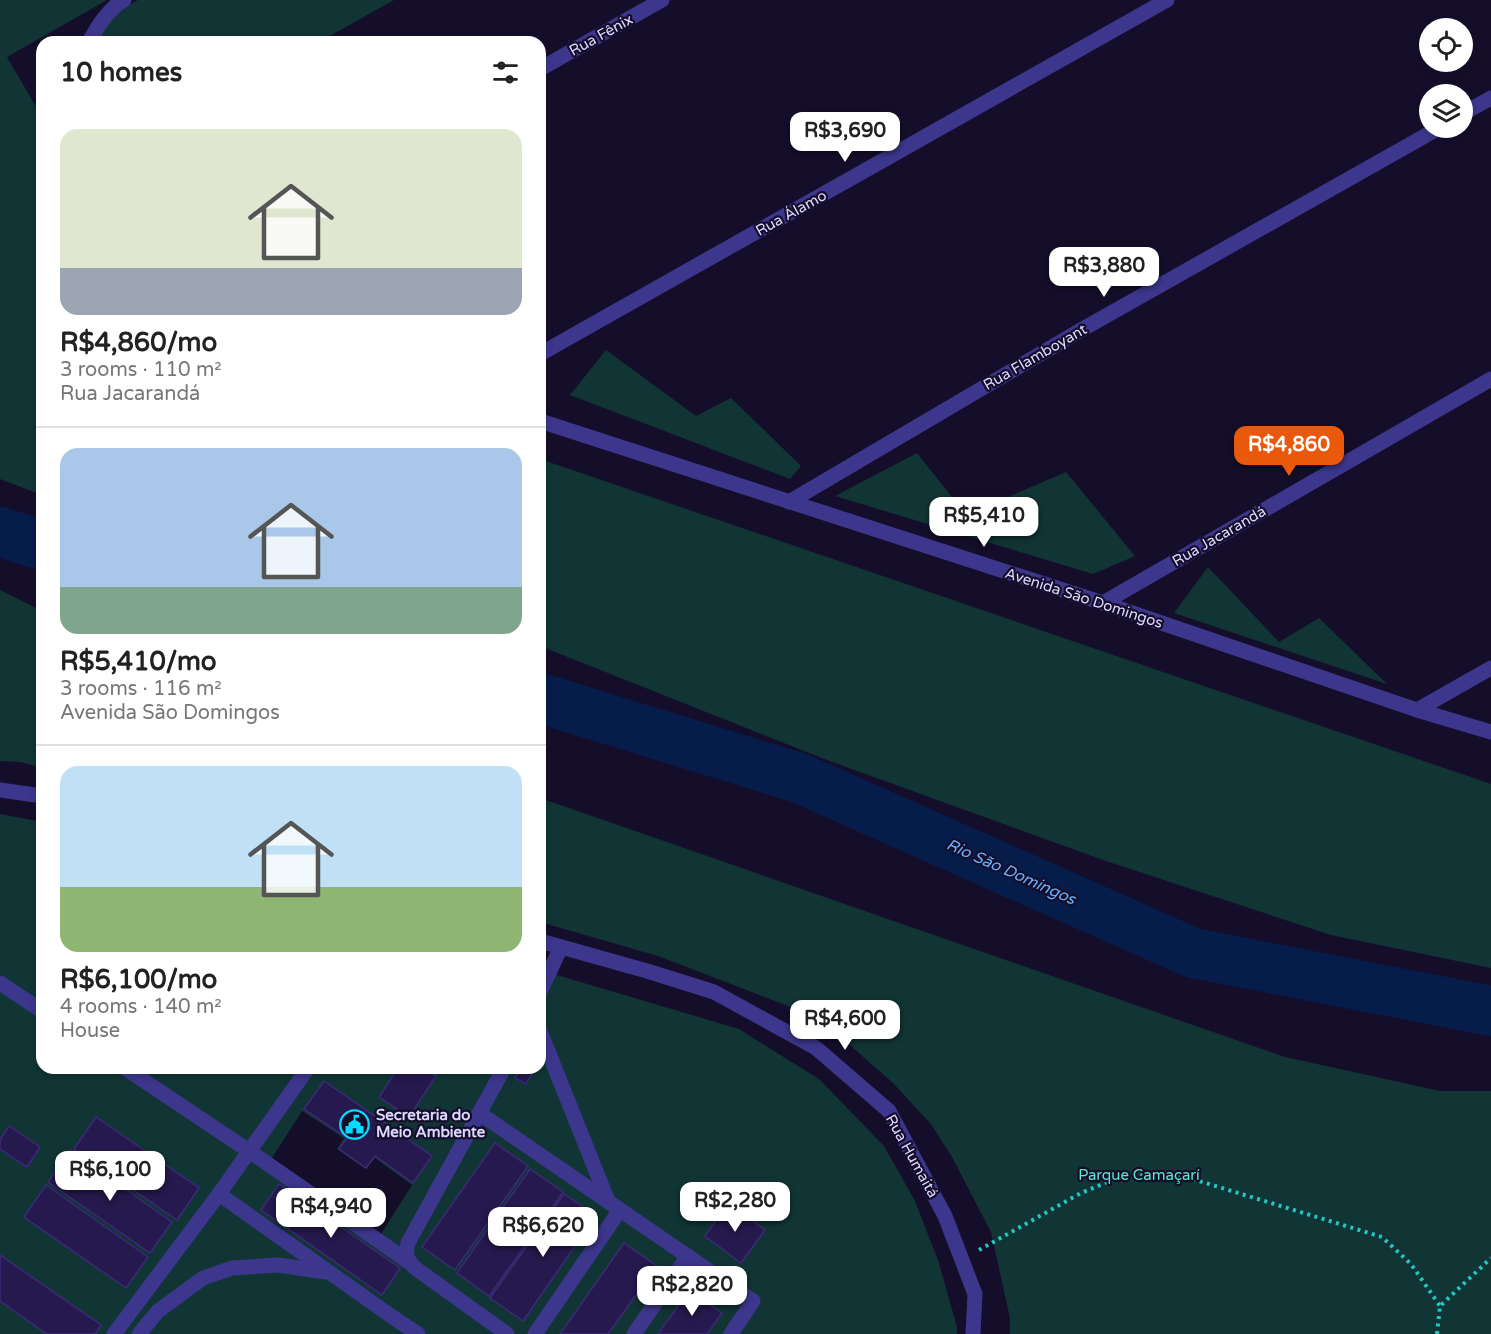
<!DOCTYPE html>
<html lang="en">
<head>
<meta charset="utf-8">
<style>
	body { margin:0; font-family:"Varela Round",sans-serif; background:#f6f6f6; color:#222; height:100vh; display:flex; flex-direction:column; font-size:22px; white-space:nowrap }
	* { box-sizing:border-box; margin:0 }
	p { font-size:20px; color:#767676 }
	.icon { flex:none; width:33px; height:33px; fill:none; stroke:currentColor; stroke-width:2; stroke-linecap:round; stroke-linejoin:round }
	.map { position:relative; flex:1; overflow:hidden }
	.sheet { position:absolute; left:36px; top:36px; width:510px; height:1038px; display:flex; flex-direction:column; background:#fff; border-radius:18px; box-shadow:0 3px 9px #0003 }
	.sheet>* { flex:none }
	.fabs { position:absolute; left:1419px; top:18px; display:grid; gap:12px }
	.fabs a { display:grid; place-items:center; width:54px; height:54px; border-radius:50%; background:#fff; box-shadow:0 3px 9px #0003; font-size:30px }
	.price { position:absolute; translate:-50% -51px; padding:0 14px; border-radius:12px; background:#fff; color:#222; font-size:20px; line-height:39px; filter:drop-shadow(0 2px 3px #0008) }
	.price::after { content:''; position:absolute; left:50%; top:36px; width:18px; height:14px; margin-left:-9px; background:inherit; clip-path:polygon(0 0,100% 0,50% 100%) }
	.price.selected { background:#ea580c; color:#fff }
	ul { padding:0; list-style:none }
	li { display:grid; align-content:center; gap:12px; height:318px; padding:0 24px }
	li+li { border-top:2px solid #e0e0e0 }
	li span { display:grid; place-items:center; height:186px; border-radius:18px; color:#555 }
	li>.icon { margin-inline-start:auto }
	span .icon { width:108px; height:108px; fill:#fffc; stroke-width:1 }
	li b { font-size:26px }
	h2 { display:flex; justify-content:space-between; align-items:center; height:72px; padding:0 24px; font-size:26px }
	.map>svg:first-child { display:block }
	.green { fill:#113535; fill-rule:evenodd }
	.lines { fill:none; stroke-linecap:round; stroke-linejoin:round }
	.river { stroke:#061d4c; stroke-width:50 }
	.building { fill:#26194d; stroke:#3d297b; stroke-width:1.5 }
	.path { stroke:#26c5c3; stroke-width:4; stroke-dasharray:3 4.5; stroke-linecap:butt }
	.service { stroke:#3d368d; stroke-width:15 }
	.minor { stroke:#3d368d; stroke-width:15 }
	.tertiary { stroke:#3d368d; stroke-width:15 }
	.labels { text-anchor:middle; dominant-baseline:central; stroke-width:4.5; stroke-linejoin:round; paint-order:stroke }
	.street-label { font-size:15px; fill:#ded8ff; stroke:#150e2b }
	.poi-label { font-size:15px; font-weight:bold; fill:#ded8ff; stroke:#150e2b; text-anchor:start }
	.park-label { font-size:15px; fill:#59eacc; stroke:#150e2b }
	.water-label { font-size:16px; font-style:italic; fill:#66b1ff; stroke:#150e2b }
</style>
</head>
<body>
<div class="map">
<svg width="1491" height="1334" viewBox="0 0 1491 1334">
	<rect width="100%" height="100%" fill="#150e2b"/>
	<g class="green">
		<path d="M 0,0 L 107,0 L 7,57 L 42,117 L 42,495 L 0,479 Z"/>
		<path d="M 138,0 L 394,0 L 319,42 L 96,42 L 112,15 Z"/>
		<path d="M 606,350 L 696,416 L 731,398 L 801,466 L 790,479 L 570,395 Z"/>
		<path d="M 917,453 L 966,515 L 1066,472 L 1135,556 L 1093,574 L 835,496 Z"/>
		<path d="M 540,459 L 1491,784 L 1491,968 L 1331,935 L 1106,861 L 827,760 L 540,646 Z"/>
		<path d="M 1208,567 L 1279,642 L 1319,618 L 1387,684 L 1174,613 Z"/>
		<path d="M 0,590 L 42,611 L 42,768 L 21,762 L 0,761 Z"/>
		<path d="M 540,798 L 1285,1057 L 1440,1091 L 1491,1091 L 1491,1334 L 1010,1334 L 1010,1318 L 991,1232 L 952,1157 L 931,1124 L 893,1083 L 819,1018 L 658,956 L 540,922 Z"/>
		<path d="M 0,814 L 42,822 L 42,1068 L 398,1068 L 379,1097 L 409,1117 L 436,1077 L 424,1068 L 521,1068 L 515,1078 L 526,1084 L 535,1068 L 540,1068 L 540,970 L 739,1029 L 819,1079 L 884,1146 L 915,1201 L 939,1263 L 957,1327 L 957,1334 L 707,1334 L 721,1313 L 689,1291 L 658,1334 L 608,1334 L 656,1266 L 624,1243 L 560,1334 L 95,1334 L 101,1325 L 0,1255 L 0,1149 L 27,1167 L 40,1147 L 10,1126 L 0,1140 ZM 324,1081 L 432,1157 L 413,1182 L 375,1156 L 366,1167 L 339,1149 L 347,1138 L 304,1109 ZM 302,1111 L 344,1138 L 337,1149 L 366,1169 L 375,1158 L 412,1185 L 381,1234 L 272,1158 ZM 96,1117 L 198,1188 L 177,1220 L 75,1149 ZM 495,1143 L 528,1166 L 455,1270 L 422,1247 ZM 70,1150 L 172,1221 L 151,1252 L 48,1182 ZM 530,1169 L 562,1192 L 489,1296 L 457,1273 ZM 279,1184 L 400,1268 L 382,1294 L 261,1210 ZM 46,1185 L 148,1256 L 148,1257 L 24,1217 ZM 564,1194 L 596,1217 L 523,1320 L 491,1298 ZM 728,1204 L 765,1230 L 741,1262 L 705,1236 Z"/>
		<path d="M 0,1301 L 47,1334 L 0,1334 Z"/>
	</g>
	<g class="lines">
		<g class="river">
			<path d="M 0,532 L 42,545"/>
			<path d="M 540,698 L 799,778 L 1193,953 L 1491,1011"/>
		</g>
	</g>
	<g class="building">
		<path d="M 398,1068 L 424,1068 L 436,1076 L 409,1117 L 379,1097 Z"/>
		<path d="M 521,1068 L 535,1068 L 526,1084 L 515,1078 Z"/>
		<path d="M 324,1081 L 432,1156 L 413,1183 L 375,1156 L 366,1168 L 339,1149 L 347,1138 L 304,1109 Z"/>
		<path d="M 96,1117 L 199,1188 L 177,1220 L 74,1149 Z"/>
		<path d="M 9,1126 L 40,1147 L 27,1167 L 0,1149 L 0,1140 Z"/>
		<path d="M 495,1143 L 528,1166 L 455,1270 L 422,1247 Z"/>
		<path d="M 70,1150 L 172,1222 L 150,1253 L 48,1182 Z"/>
		<path d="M 530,1169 L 563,1192 L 489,1296 L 457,1273 Z"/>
		<path d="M 279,1184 L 400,1268 L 382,1295 L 261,1210 Z"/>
		<path d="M 46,1185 L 148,1257 L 126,1288 L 24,1217 Z"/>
		<path d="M 564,1194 L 596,1216 L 523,1321 L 490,1298 Z"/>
		<path d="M 728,1204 L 765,1230 L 741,1263 L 705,1236 Z"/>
		<path d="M 624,1243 L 657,1266 L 608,1334 L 560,1334 Z"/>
		<path d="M 0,1255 L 101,1325 L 95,1334 L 47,1334 L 0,1301 Z"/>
		<path d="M 689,1291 L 722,1313 L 707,1334 L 658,1334 Z"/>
	</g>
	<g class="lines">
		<g class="path">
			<path d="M 979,1250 L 1081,1193 L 1127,1174 L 1186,1177 L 1382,1237 L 1411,1264 L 1440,1306"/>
			<path d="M 1437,1334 L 1440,1306 L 1491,1258"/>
		</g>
		<g class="service">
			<path d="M 0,983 L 42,1011"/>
			<path d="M 540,992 L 561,947"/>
			<path d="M 540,1031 L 608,1201"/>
			<path d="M 125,1068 L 249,1151 L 409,1262"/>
			<path d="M 504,1068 L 408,1243 C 405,1254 407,1260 415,1268 L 507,1334"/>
			<path d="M 479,1113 L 753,1301 L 731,1334"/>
			<path d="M 219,1194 L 391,1316 L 418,1334"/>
			<path d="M 114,1334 L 219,1194 L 308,1068"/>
			<path d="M 139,1334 L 158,1311 L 203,1278 L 232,1268 L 278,1265 L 325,1272"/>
			<path d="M 535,1334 L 620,1210"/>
			<path d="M 634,1334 L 688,1256"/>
		</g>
		<g class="minor">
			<path d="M 89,42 C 98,26 108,9 124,0"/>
			<path d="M 540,69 L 662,0"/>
			<path d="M 1462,114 L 1491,98"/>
			<path d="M 540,354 L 1167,0"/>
			<path d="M 789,502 L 1081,330 L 1439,128"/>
			<path d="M 1103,603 L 1491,379"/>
			<path d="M 1417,710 L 1491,668"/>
			<path d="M 0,790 L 42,796"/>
			<path d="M 540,941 L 647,971 L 714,992 L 816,1048 L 889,1111 L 945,1216 L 975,1294 L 973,1334"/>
		</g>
		<path class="tertiary" d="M 540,421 L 1103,603 L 1417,710 L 1491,732"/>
	</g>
	<defs>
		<symbol id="civic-ring" viewBox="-11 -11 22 22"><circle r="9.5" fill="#150e2b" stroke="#04dbff" stroke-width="1.5"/><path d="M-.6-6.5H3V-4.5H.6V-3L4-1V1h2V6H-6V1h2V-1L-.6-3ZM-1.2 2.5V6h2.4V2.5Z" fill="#04dbff"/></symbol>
	</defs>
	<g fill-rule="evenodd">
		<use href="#civic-ring" x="338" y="1108" width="33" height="33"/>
	</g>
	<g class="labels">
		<g class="street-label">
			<text transform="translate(601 35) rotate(-29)">Rua Fênix</text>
			<text transform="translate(791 213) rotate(-29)">Rua Álamo</text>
			<text transform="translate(1035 357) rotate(-30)">Rua Flamboyant</text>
			<text transform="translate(1219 536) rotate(-30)">Rua Jacarandá</text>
			<text transform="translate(1084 598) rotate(18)">Avenida São Domingos</text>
			<text transform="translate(912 1156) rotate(61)">Rua Humaitá</text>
		</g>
		<g class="poi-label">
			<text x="376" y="1115">Secretaria do<tspan x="376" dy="17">Meio Ambiente</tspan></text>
		</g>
		<g class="park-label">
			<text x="1139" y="1175">Parque Camaçarí</text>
		</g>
		<g class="water-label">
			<text transform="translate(1011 872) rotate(24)">Rio São Domingos</text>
		</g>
	</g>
</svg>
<div class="fabs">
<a><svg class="icon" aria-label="locate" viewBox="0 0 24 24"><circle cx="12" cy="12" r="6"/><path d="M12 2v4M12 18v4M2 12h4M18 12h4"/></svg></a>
<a><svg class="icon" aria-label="layers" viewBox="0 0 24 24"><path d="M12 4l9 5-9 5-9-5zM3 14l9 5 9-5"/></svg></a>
</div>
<b class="price" style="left:845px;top:163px">R$3,690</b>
<b class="price" style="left:1104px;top:298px">R$3,880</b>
<b class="price selected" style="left:1289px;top:477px">R$4,860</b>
<b class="price" style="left:984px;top:548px">R$5,410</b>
<b class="price" style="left:845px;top:1051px">R$4,600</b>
<b class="price" style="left:110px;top:1202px">R$6,100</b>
<b class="price" style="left:735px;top:1233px">R$2,280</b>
<b class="price" style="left:331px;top:1239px">R$4,940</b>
<b class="price" style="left:543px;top:1258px">R$6,620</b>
<b class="price" style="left:692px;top:1317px">R$2,820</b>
<section class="sheet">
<h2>10 homes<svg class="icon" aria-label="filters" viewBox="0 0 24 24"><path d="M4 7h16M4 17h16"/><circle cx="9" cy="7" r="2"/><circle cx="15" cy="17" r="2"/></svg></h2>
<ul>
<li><span style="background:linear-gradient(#dfe7d0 75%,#9aa5b1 0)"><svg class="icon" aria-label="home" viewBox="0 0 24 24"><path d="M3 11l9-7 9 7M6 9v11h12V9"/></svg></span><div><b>R$4,860/mo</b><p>3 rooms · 110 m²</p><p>Rua Jacarandá</p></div></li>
<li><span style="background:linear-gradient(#a9c7e8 75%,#7fa58c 0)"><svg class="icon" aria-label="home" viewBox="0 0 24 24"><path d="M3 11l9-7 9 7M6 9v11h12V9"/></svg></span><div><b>R$5,410/mo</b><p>3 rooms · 116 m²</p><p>Avenida São Domingos</p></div></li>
<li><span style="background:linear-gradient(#bfe0f5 65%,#8fb573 0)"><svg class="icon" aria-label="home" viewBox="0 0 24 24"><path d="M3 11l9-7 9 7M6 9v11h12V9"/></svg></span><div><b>R$6,100/mo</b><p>4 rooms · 140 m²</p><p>House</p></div></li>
</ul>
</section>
</div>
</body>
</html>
